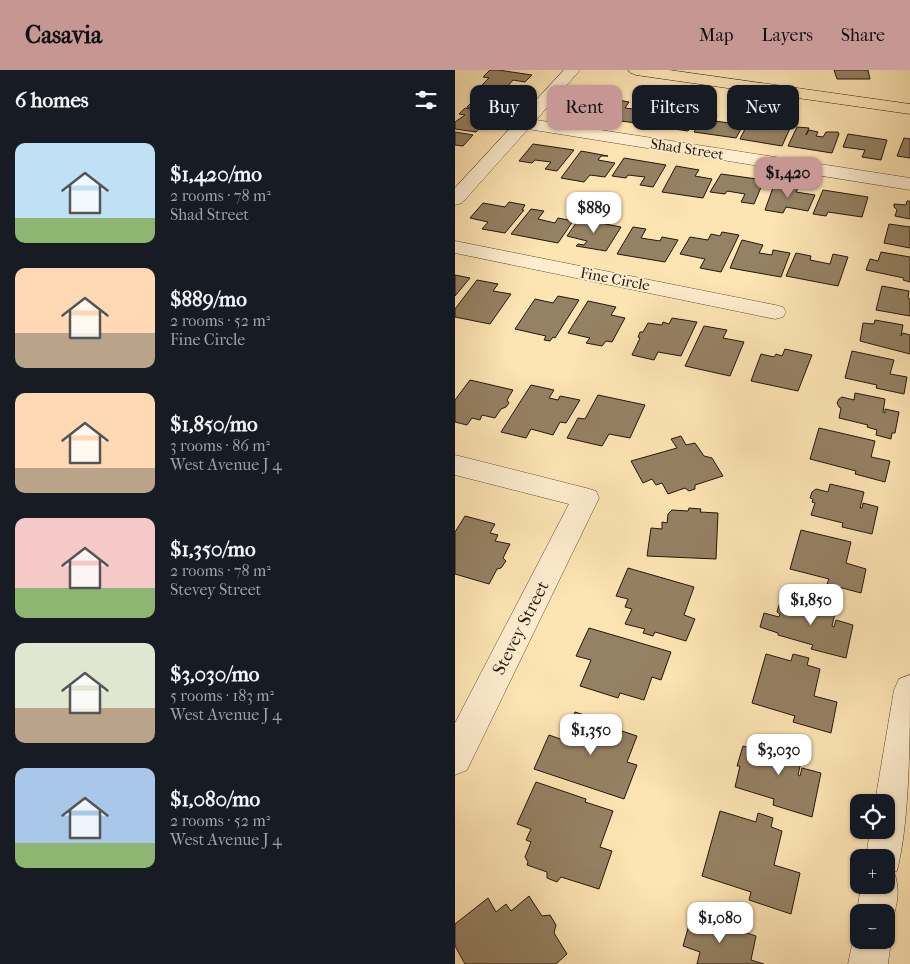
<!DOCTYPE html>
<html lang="en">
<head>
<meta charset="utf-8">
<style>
	body { margin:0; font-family:"IM FELL French Canon",serif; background:#20242c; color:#f1f3f6; height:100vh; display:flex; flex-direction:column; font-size:19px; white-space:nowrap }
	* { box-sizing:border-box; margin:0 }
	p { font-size:16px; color:#9ea1a6 }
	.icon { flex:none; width:28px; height:28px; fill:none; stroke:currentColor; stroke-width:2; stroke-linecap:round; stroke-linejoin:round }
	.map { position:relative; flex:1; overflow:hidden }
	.side { display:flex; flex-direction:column; background:#171b24; width:455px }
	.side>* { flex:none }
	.guide { position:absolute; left:15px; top:15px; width:365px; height:45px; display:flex; gap:10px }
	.fabs { position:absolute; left:395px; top:724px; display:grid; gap:10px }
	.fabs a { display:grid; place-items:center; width:45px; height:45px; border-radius:10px; background:#171b24; box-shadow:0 1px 4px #0004; font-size:25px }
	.price { position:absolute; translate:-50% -42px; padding:0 11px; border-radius:10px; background:#fff; color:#222; font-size:16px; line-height:32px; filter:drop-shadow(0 1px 2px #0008) }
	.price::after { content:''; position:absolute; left:50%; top:30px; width:15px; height:11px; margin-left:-8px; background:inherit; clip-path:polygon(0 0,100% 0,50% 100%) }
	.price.current { background:#c59692; color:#111 }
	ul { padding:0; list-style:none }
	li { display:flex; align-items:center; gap:15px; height:125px; padding:0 15px }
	li span { display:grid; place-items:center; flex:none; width:140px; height:100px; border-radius:10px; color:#555 }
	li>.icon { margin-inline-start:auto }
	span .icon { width:60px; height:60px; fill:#fffc; stroke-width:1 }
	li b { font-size:21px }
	h2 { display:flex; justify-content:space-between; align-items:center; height:60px; padding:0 15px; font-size:21px }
	.tag { padding:0 18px; border-radius:10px; background:#171b24; box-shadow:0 1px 4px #0004; font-size:18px; line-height:45px }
	.tag.current { background:#c59692; color:#111 }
	header { display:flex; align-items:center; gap:30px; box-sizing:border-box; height:70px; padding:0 25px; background:#c59692; color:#111 }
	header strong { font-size:24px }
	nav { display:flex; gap:28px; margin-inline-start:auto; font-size:18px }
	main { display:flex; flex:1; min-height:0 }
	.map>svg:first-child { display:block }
	.building { fill:#958163; stroke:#24160c }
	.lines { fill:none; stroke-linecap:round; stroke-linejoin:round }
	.minor-casing { stroke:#5a4a36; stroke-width:1 }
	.major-casing { stroke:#24160c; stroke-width:1 }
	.minor { fill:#feedce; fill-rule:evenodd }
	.major { fill:#fde4b3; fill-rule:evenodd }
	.labels { text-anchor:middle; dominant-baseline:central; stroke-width:4; stroke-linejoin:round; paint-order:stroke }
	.far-street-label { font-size:15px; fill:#24160c; stroke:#feedce }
	.street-label { font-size:18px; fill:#24160c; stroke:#feedce }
</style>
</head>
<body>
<header>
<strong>Casavia</strong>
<nav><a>Map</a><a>Layers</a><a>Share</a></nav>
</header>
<main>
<section class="side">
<h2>6 homes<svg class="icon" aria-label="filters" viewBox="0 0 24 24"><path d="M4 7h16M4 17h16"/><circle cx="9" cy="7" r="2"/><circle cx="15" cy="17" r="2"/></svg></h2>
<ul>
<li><span style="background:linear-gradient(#bfe0f5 75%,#8fb573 0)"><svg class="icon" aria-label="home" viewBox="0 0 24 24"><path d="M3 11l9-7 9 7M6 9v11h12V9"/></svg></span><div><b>$1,420/mo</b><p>2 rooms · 78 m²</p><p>Shad Street</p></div></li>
<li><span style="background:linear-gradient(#ffd9b3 65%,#b9a48a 0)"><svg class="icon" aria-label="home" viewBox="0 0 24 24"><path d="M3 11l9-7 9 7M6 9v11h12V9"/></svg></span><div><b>$889/mo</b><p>2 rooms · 52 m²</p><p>Fine Circle</p></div></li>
<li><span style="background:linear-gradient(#ffd9b3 75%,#b9a48a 0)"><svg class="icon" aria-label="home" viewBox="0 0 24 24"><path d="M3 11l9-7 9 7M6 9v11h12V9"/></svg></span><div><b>$1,850/mo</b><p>3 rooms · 86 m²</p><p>West Avenue J 4</p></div></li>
<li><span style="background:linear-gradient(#f6c9c9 70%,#8fb573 0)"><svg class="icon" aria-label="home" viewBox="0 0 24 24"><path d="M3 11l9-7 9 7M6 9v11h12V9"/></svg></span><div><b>$1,350/mo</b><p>2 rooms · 78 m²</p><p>Stevey Street</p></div></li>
<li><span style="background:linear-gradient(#dfe7d0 65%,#b9a48a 0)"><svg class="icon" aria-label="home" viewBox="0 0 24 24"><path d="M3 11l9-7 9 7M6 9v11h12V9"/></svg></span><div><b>$3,030/mo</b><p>5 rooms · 183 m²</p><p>West Avenue J 4</p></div></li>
<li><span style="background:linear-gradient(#a9c7e8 75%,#8fb573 0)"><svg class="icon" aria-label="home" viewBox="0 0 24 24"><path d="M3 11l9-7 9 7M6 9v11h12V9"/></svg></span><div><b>$1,080/mo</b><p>2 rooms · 52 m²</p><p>West Avenue J 4</p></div></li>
</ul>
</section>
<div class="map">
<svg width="455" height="894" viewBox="0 0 455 894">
	<rect width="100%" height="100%" fill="#fde4b3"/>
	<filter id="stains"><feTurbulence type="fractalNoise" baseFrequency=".004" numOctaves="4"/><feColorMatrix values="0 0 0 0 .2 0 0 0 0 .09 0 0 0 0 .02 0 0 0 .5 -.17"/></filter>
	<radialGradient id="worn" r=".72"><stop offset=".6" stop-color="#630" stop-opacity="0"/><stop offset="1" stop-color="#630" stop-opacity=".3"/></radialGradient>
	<g class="building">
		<path d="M 35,0 L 43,0 L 77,5 L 70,12 L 58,10 L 50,19 L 27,15 L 34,8 L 28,7 Z"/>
		<path d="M 379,0 L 413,0 L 415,9 L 382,9 Z"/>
		<path d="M 24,18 L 59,23 L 42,41 L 12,37 L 18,31 L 23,31 L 31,24 L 19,23 Z"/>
		<path d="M 128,20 L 146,23 L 144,26 L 157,28 L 143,48 L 122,45 L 126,39 L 112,37 Z"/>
		<path d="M 163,30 L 174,32 L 170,38 L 186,40 L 187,37 L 200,39 L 189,54 L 150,49 Z"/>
		<path d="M 10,38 L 40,43 L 21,62 L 0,59 L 0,52 L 10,45 L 4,44 Z"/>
		<path d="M 204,40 L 232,44 L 234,41 L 245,42 L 233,61 L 193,55 Z"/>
		<path d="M 251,43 L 262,45 L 259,51 L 275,53 L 276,50 L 290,52 L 281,68 L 239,62 Z"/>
		<path d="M 293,53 L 323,57 L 325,54 L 336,56 L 327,76 L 285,69 Z"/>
		<path d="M 342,57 L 354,58 L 351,65 L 354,60 L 363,62 L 361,66 L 368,67 L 371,62 L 383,62 L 384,64 L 377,83 L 333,76 Z"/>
		<path d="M 0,62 L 18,65 L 8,76 L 0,75 Z"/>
		<path d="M 393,64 L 432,70 L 426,90 L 407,87 L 410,80 L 388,77 Z"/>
		<path d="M 449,68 L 455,69 L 455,88 L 442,86 Z"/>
		<path d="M 78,74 L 119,80 L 102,101 L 90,99 L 96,92 L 80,90 L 77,93 L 64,91 Z"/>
		<path d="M 126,81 L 153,86 L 146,86 L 143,90 L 160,93 L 150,107 L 135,105 L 129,112 L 106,108 Z"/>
		<path d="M 169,88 L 211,95 L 198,117 L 185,115 L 190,107 L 173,105 L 171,108 L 157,106 Z"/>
		<path d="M 221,96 L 244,100 L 240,106 L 257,109 L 248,128 L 207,122 Z"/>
		<path d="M 266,104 L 309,110 L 299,134 L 286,132 L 290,124 L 272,121 L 270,124 L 255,122 Z"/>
		<path d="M 320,112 L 344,116 L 341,122 L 360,125 L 353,141 L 331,137 L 328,143 L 310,140 Z"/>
		<path d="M 368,120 L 413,127 L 407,147 L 373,142 L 371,146 L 358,144 Z"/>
		<path d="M 452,131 L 455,131 L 455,149 L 440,146 L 442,140 L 439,137 L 439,134 L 451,135 Z"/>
		<path d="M 54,132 L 70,135 L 67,140 L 69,140 L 50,163 L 27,159 L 33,152 L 15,148 L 28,133 L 50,137 Z"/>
		<path d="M 76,139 L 89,141 L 83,149 L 100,153 L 103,148 L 118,151 L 103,173 L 56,164 Z"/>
		<path d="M 124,149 L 166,157 L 151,181 L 121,176 L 123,174 L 129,175 L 132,171 L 112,166 Z"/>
		<path d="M 434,154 L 455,157 L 455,178 L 429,173 Z"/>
		<path d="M 178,157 L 191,159 L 186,168 L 205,171 L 207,167 L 223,170 L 210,192 L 162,184 Z"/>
		<path d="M 267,162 L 284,165 L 266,202 L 245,198 L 250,189 L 225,184 L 235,167 L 253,170 L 256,164 L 265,166 Z"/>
		<path d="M 287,170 L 308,175 L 304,183 L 317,185 L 318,180 L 335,183 L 326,207 L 275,198 Z"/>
		<path d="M 426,182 L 455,187 L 455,212 L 448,210 L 449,208 L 411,200 L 415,189 L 423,191 Z"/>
		<path d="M 341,183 L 356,186 L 355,190 L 375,194 L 378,184 L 393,187 L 383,216 L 331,206 Z"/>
		<path d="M 0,205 L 15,208 L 0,226 Z"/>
		<path d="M 22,210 L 43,214 L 38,221 L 56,224 L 35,254 L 0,247 L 0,239 Z"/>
		<path d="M 427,216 L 454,221 L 453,228 L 455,229 L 455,246 L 421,240 Z"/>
		<path d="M 103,226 L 124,230 L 100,268 L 98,267 L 95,271 L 89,270 L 91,266 L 60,259 L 80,229 L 98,233 Z"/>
		<path d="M 133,231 L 161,237 L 156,245 L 170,248 L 157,272 L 151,271 L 147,276 L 131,273 L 135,268 L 113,263 Z"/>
		<path d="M 217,248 L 242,252 L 226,286 L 203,282 L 199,290 L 177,285 L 185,268 L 183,267 L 185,262 L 188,262 L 193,253 L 207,255 L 208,252 L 214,254 Z"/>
		<path d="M 420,250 L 448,255 L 446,266 L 448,263 L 455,265 L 455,284 L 405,271 L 408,253 L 419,254 Z"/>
		<path d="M 249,256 L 272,260 L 268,268 L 289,272 L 275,306 L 230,296 Z"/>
		<path d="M 330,279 L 357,285 L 343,321 L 296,311 L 306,284 L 319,287 L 321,284 L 327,286 Z"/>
		<path d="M 397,281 L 439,290 L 435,304 L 452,307 L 449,324 L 421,318 L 422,315 L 390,308 Z"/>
		<path d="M 15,310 L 58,320 L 52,330 L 54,333 L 51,337 L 46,339 L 40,348 L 27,345 L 25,350 L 17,348 L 12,355 L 0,352 L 0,330 Z"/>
		<path d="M 76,315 L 99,320 L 94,328 L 103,330 L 105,326 L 125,330 L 111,353 L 105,352 L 98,365 L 76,359 L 71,368 L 46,362 Z"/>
		<path d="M 400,323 L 430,329 L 428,342 L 430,343 L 430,339 L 444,342 L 440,363 L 437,363 L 436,369 L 421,365 L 422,360 L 412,357 L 413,355 L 384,348 L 386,338 L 384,337 L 382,333 L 384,329 L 387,327 L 399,330 Z"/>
		<path d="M 143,325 L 190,335 L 175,368 L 154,364 L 147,376 L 112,368 L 123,348 L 130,349 Z"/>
		<path d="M 364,358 L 420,371 L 416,387 L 435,391 L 430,412 L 400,404 L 401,401 L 355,389 Z"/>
		<path d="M 226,366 L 231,375 L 240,373 L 249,386 L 257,388 L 268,406 L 240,415 L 240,419 L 234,421 L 230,418 L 213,424 L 207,413 L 201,415 L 197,409 L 188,413 L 176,391 L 222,378 L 216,369 Z"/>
		<path d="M 375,414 L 409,422 L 405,438 L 407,438 L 408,433 L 423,437 L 417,464 L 387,457 L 388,453 L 356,445 L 360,433 L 357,432 L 358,429 L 355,428 L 357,422 L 361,419 L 373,422 Z"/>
		<path d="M 234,438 L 246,439 L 245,442 L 263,443 L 261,489 L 192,486 L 196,458 L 207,459 L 207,452 L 212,453 L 213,444 L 217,440 L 233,441 Z"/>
		<path d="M 10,446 L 40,454 L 35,463 L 43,465 L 40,471 L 55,474 L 48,488 L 51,491 L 46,498 L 42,499 L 34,514 L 0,504 L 0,462 Z"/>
		<path d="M 346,460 L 396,472 L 391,493 L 411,499 L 406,523 L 372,514 L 374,509 L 335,499 Z"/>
		<path d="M 173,498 L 239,517 L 229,545 L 240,549 L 231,571 L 200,562 L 198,566 L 188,563 L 190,559 L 170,554 L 177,539 L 170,537 L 173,529 L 161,526 Z"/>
		<path d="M 345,526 L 382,535 L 377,556 L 379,557 L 381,550 L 398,555 L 391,588 L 356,579 L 358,575 L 323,565 L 323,563 L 305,557 L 309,543 L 324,547 L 325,544 L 322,542 L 324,535 L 329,533 L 342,536 Z"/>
		<path d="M 134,558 L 216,582 L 206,610 L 197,607 L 189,630 L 165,623 L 163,628 L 125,616 L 136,590 L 121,586 Z"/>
		<path d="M 311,584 L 336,591 L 338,584 L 354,588 L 352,595 L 365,599 L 359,626 L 382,632 L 376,663 L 338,652 L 340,646 L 297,633 Z"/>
		<path d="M 120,642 L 159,655 L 158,658 L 182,666 L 172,692 L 182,695 L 169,729 L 79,699 L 94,665 L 108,670 Z"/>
		<path d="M 306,667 L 349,679 L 343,705 L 345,706 L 347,698 L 366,703 L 357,747 L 318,735 L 319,729 L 280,717 L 285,696 L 282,696 L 288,676 L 303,680 Z"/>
		<path d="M 81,712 L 131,729 L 130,732 L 158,741 L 145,777 L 157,781 L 144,819 L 106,807 L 102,812 L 92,808 L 92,802 L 72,795 L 73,792 L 70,787 L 76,772 L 71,770 L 76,759 L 62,754 Z"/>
		<path d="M 265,741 L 301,752 L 303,743 L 318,748 L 316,757 L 327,761 L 319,795 L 345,803 L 336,844 L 294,830 L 296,822 L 247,806 Z"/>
		<path d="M 74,826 L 87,846 L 95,845 L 101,855 L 99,863 L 112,884 L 101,894 L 10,894 L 0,876 L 0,854 L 33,828 L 41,842 L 51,834 L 56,841 Z"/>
		<path d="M 236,848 L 253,854 L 254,851 L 301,866 L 296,890 L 309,894 L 242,894 L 245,882 L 228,876 Z"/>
	</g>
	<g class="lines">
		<defs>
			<g id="minor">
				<path d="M 109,0 L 125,0 L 81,50 L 455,108 L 455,120 L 73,59 L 7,133 L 0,135 L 0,118 Z"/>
				<path d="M 0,171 L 320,235 L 328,237 L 331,242 L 328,247 L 320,249 L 0,183 Z"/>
				<path d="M 0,385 L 131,418 L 141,421 L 144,428 L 12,700 L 0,705 L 0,653 L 114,434 L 0,405 Z"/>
				<path d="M 455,605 C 455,661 455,751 442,801 L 439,802 C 446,821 442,837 435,856 L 431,857 L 431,842 L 404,842 L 404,846 L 402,842 L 406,815 L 431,815 L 431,788 L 411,788 L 415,760 L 431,760 L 431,732 L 420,732 L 439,620 L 444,609 Z"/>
				<path d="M 403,856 L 404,870 L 431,870 L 431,857 L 436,870 L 433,894 L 393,894 L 398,870 Z"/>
			</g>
			<path id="major" d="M 173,0 L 214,0 L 455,34 L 455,44 L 181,5 L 176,3 Z"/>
		</defs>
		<use href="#minor" class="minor-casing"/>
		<use href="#major" class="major-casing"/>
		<use href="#minor" class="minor"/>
		<use href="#major" class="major"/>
	</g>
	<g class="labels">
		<g class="far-street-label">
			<text transform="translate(232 79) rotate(9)">Shad Street</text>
			<text transform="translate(160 209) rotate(11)">Fine Circle</text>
		</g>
		<g class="street-label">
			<text transform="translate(66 558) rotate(-63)">Stevey Street</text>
		</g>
	</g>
	<rect width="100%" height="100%" filter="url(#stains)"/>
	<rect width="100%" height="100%" fill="url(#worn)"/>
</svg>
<div class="fabs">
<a><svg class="icon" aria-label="locate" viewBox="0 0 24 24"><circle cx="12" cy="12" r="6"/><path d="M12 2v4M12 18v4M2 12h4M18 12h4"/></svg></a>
<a>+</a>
<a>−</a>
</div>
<b class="price current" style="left:333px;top:129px">$1,420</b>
<b class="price" style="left:139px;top:164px">$889</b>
<b class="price" style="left:356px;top:556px">$1,850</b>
<b class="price" style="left:136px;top:686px">$1,350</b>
<b class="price" style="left:324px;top:706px">$3,030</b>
<b class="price" style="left:265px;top:874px">$1,080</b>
<div class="guide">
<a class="tag">Buy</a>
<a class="tag current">Rent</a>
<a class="tag">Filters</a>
<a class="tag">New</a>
</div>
</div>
</main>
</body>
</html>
